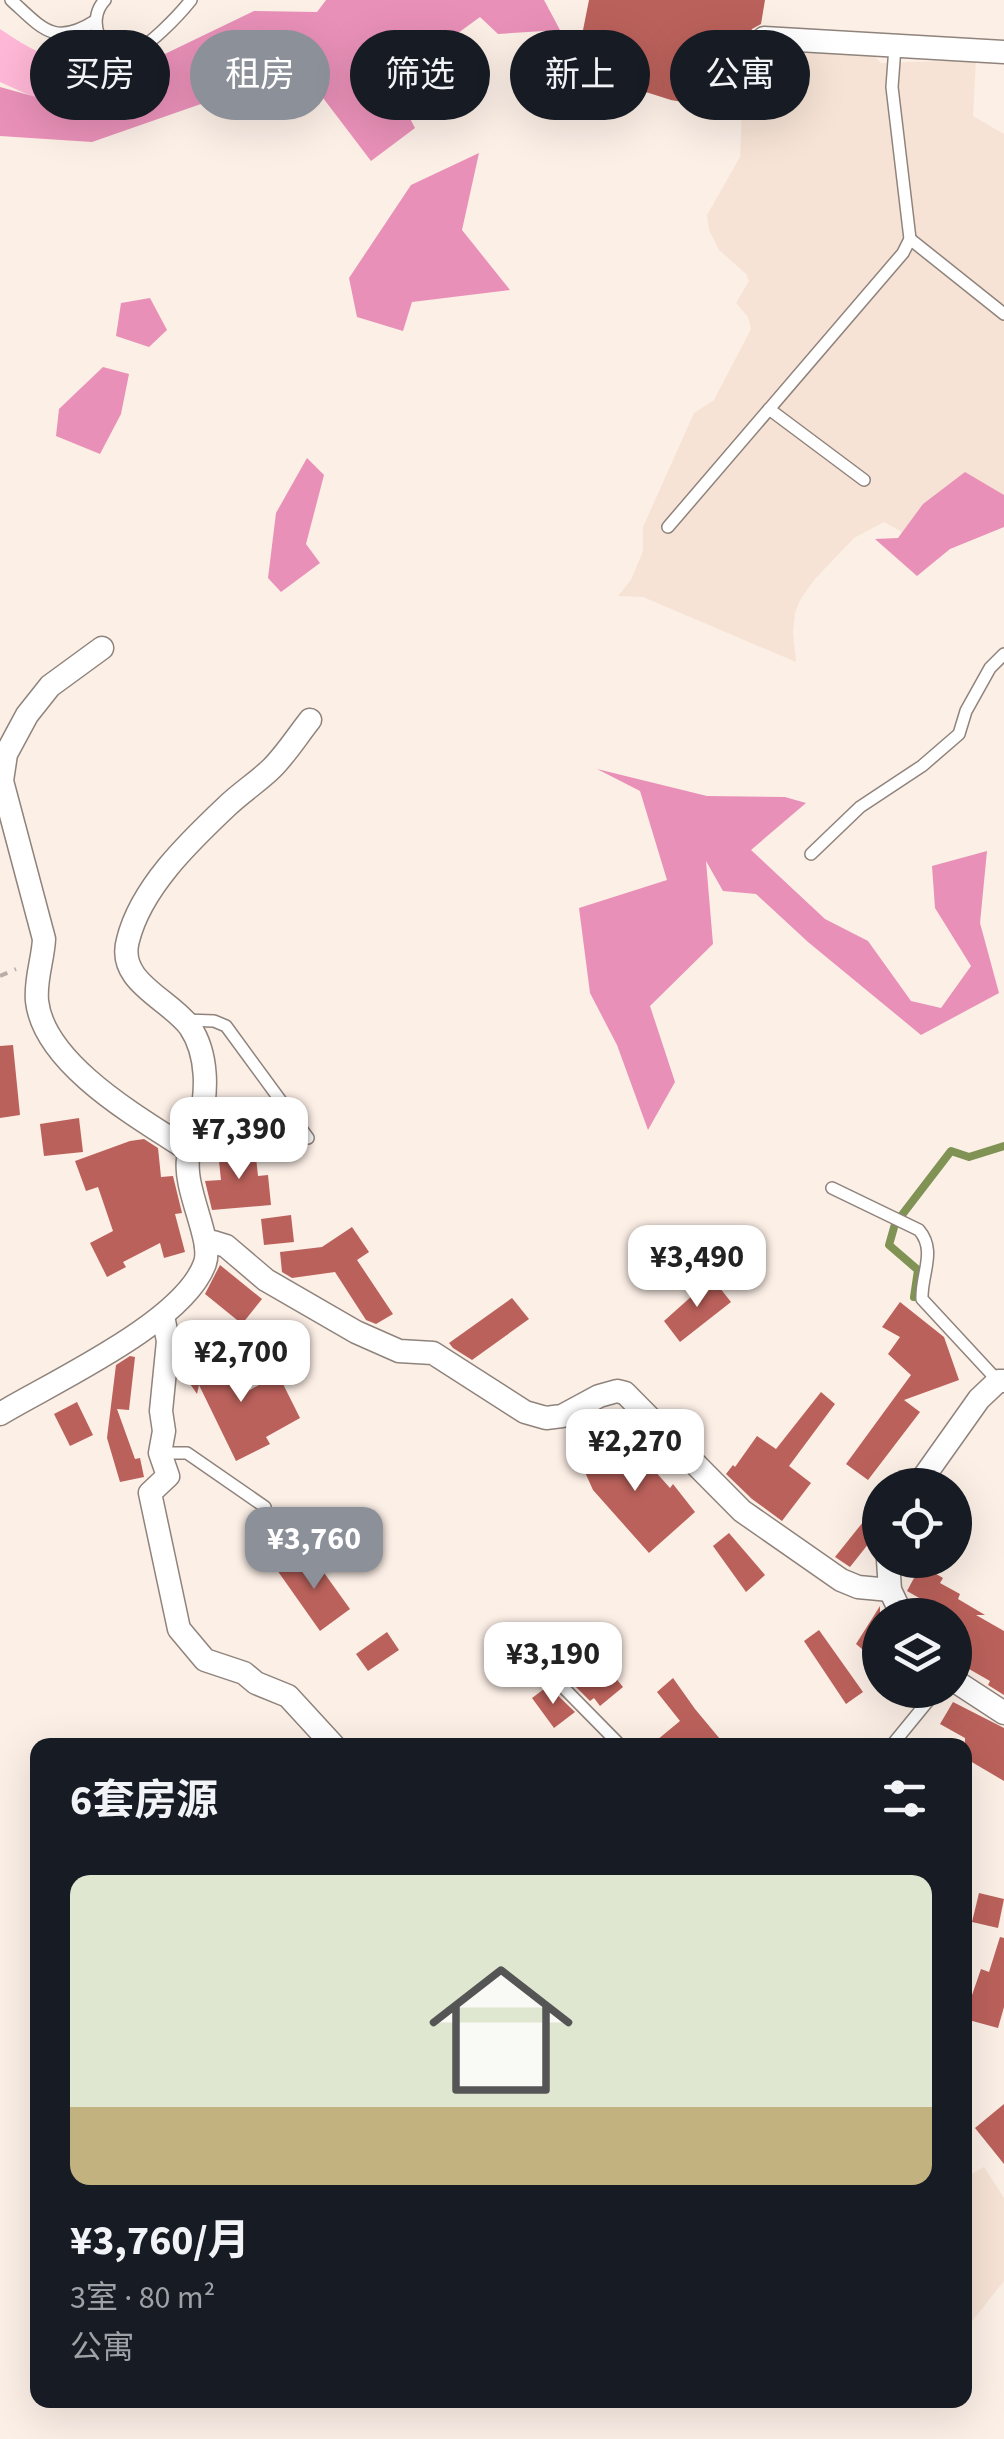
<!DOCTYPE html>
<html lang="zh">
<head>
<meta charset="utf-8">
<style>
	body { margin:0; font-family:"Source Sans 3","Noto Sans SC",sans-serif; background:#20242c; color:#f1f3f6; height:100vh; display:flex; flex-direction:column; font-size:38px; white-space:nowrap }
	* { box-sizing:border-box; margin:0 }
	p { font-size:32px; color:#9ea1a6 }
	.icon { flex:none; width:55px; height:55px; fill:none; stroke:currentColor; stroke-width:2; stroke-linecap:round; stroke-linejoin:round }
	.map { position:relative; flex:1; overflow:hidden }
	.side { position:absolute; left:30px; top:1738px; width:942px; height:670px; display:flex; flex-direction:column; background:#171b24; border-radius:20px; box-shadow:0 10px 40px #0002 }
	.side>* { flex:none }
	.hud { position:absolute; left:30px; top:30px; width:945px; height:90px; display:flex; gap:20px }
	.tools { position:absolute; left:862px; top:1468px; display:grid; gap:20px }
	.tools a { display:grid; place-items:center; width:110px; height:110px; border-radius:50%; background:#171b24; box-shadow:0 10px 40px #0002; font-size:50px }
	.price { position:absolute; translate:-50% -85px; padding:0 22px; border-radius:20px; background:#fff; color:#222; font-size:32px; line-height:65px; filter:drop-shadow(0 2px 5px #0008) }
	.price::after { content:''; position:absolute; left:50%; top:60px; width:30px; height:22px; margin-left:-15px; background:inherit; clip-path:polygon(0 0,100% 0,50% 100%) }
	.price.selected { background:#8c9099; color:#fff }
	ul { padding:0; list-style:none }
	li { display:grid; align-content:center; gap:20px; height:530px; padding:0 40px }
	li+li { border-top:2px solid #363941 }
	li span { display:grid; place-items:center; height:310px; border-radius:20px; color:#555 }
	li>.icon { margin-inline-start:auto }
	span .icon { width:180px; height:180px; fill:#fffc; stroke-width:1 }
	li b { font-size:42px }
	h2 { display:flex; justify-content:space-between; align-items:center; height:120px; padding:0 40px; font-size:42px }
	.pill { padding:0 35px; border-radius:45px; background:#171b24; box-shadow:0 10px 40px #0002; font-size:35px; line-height:90px }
	.pill.selected { background:#8c9099; color:#fff }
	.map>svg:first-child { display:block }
	.built { fill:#f6e3d5 }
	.green { fill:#feb7d6 }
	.forest { fill:#e990b8 }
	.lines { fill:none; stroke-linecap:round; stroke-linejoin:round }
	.stream { stroke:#809355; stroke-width:8 }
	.building { fill:#bb615b }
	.service-casing { stroke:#8f837c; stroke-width:14 }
	.minor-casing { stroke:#8f837c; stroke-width:25 }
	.path { stroke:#b8aea7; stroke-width:4; stroke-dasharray:8 8; stroke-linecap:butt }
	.service { stroke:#fff; stroke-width:11 }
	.minor { stroke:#fff; stroke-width:22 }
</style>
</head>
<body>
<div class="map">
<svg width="1004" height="2439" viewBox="0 0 1004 2439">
	<rect width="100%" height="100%" fill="#fcefe6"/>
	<g class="built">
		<path d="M 767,46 L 871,52 L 881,63 L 976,60 L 973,116 L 1004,134 L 1004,500 L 958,477 L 911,537 L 884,522 L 854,538 L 815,579 L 800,600 L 795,613 L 793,632 L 796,662 L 643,597 L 618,596 L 631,580 L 643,551 L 643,527 L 694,413 L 714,400 L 751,329 L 748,317 L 736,303 L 749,281 L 746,274 L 719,250 L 709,230 L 707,215 L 740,157 L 742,111 L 764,83 Z"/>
		<path d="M 984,2167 L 1004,2198 L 1004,2281 L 965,2330 L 965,2178 Z"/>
	</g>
	<path class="green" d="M 0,29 C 20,42 44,60 69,56 C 83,54 88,49 101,54 L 113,79 L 61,104 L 40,100 L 0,82 Z"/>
	<g class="forest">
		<path d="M 326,0 L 544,0 L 560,30 L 498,34 L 480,17 L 391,82 L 415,128 L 371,161 L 301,69 L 92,142 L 0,136 L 0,87 L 61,104 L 254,11 L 317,12 Z"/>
		<path d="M 479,153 L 462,230 L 510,290 L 412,302 L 403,331 L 357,317 L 349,278 L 411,185 Z"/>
		<path d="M 150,298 L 167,330 L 149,347 L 116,336 L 121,303 Z"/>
		<path d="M 103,367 L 129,374 L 121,414 L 100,454 L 56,436 L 59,409 Z"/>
		<path d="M 307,458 L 324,475 L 306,544 L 320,563 L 281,592 L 268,578 L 276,513 Z"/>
		<path d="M 965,472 L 1004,495 L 1004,527 L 950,549 L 917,576 L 875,539 L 898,538 L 923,504 Z"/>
		<path d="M 597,769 L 707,796 L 785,797 L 806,803 L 751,850 L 825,919 L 868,941 L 911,1001 L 941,1008 L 971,966 L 935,908 L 932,866 L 987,851 L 980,923 L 999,993 L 921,1035 L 808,942 L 756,894 L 723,891 L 706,861 L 713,944 L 650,1006 L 675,1082 L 648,1130 L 617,1045 L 590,993 L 579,908 L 667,880 L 640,791 Z"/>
	</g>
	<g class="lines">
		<path class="stream" d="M 914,1297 L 918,1270 L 889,1245 L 895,1224 L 951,1151 L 969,1157 L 1004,1146"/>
	</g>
	<g class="building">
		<path d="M 589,0 L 765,0 L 761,24 L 752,29 L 749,36 L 757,51 L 751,83 L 733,111 L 671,100 L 630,87 L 603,72 L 605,56 L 579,50 Z"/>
		<path d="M 13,1045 L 20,1115 L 0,1118 L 0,1046 Z"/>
		<path d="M 79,1118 L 83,1152 L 44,1156 L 40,1124 Z"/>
		<path d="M 144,1139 L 158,1148 L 161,1177 L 173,1176 L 182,1213 L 175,1214 L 185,1252 L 164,1258 L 160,1243 L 123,1262 L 126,1267 L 107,1277 L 90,1243 L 113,1231 L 98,1187 L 86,1191 L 75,1161 L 130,1141 Z"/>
		<path d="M 255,1148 L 258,1176 L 268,1175 L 271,1205 L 212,1210 L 205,1181 L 221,1180 L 218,1152 Z"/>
		<path d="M 291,1215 L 294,1242 L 264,1245 L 261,1219 Z"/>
		<path d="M 352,1227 L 369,1252 L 357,1260 L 393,1314 L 376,1324 L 366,1320 L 335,1272 L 292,1278 L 282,1272 L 280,1252 L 322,1247 Z"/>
		<path d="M 220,1265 L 262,1299 L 242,1324 L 205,1294 Z"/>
		<path d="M 712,1278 L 731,1302 L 680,1342 L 664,1321 Z"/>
		<path d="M 512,1298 L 529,1319 L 472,1360 L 453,1348 L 449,1343 Z"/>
		<path d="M 900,1302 L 944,1337 L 959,1380 L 904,1400 L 920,1412 L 868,1480 L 846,1464 L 911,1375 L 888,1354 L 900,1337 L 882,1327 Z"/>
		<path d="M 207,1349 L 225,1376 L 234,1368 L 250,1390 L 278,1374 L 300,1418 L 266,1437 L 270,1444 L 236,1461 L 199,1385 L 197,1394 L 180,1369 Z"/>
		<path d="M 130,1356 L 135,1357 L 129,1410 L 117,1409 L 135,1459 L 140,1458 L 144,1477 L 120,1482 L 107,1438 L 116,1365 Z"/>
		<path d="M 821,1392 L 835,1404 L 789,1466 L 811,1483 L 782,1521 L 752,1499 L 726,1474 L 733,1465 L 735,1467 L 757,1436 L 776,1449 Z"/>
		<path d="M 77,1402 L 93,1435 L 70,1446 L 54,1414 Z"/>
		<path d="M 602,1438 L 619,1469 L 637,1451 L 670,1488 L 673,1484 L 695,1512 L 649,1553 L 593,1490 L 574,1448 Z"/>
		<path d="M 863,1522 L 877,1533 L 850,1567 L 835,1557 Z"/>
		<path d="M 729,1533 L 765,1575 L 746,1592 L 713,1546 Z"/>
		<path d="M 301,1553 L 316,1574 L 322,1570 L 350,1609 L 320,1631 L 277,1570 Z"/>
		<path d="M 921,1565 L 943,1578 L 940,1583 L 960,1594 L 958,1599 L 985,1615 L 976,1615 L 1004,1631 L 1004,1695 L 988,1685 L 990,1681 L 955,1661 L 955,1615 L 927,1615 L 933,1606 L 907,1591 Z"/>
		<path d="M 880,1606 L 880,1664 L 856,1644 Z"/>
		<path d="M 819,1630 L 863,1692 L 846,1704 L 804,1641 Z"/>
		<path d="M 387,1632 L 399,1650 L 368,1671 L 356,1654 Z"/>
		<path d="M 589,1646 L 623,1687 L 600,1706 L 594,1698 L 590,1701 L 563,1674 L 570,1669 L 566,1664 Z"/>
		<path d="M 673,1678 L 695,1709 L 725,1745 L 651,1745 L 680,1721 L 657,1692 Z"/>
		<path d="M 548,1686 L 575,1712 L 554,1728 L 532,1698 Z"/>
		<path d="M 953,1702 L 1004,1728 L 1004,1781 L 965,1758 L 965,1738 L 940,1724 Z"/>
		<path d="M 979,1893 L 1004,1899 L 998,1928 L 972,1922 Z"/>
		<path d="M 1000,1937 L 1004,1938 L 1004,2007 L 998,2028 L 965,2019 L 965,1997 L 971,1998 L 981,1969 L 989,1972 Z"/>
		<path d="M 1004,2104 L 1004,2164 L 975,2128 Z"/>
	</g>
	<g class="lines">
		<defs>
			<g id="service">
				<path d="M 11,0 C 42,28 54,47 95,21"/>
				<path d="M 105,0 C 85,21 101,58 132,52 C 148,48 180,14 191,0"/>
				<path d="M 910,239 L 1004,314"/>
				<path d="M 769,409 L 864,480"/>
				<path d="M 668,527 L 903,253 L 910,239 L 892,87 L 895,47"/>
				<path d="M 811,854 L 860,807 L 922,766 L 959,734 L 966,711 L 990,668 L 1004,654"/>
				<path d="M 185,1020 L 214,1021 L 226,1026 L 308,1138"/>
				<path d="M 832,1188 L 919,1230 C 937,1251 921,1274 922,1299 L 998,1381"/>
				<path d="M 160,1453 L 187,1453 L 265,1507"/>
				<path d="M 552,1676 L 620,1745"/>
				<path d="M 892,1745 L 937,1690"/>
			</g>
			<g id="minor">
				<path d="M 764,38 L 1004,52"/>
				<path d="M 102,648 L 50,686 L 27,715 L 6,754 L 2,781 L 44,939 C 43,960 35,979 37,1001 C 44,1065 141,1119 190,1151"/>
				<path d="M 206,1246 L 213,1242 L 226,1246 L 266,1280 L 356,1332 L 399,1351 L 433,1353 L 525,1412 L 546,1418 L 562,1416 L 599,1396 L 617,1391 L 625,1393 L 742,1511 L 841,1580 L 858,1587 L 890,1590"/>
				<path d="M 163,1316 L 168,1341 L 161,1411 L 164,1431 L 160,1453 L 168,1476 L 150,1493 L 179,1629 L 205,1660 L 244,1673 L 256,1683 L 288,1696 L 333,1745"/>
				<path d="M 0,1414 C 53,1382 185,1322 205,1263 C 213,1240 184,1191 188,1159 C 189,1147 196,1134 199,1123 C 208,1093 208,1054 190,1027 C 170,999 116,982 128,940 C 141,888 188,843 226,807 C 240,793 258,782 272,768 C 286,754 298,735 310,720"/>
				<path d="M 918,1485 L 979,1399 L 998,1381 L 1004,1381"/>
				<path d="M 888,1560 L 890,1590 L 902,1615"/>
				<path d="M 955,1681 L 1004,1713"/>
			</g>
		</defs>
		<use href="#service" class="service-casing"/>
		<use href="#minor" class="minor-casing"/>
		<path class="path" d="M 0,976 L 16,969"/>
		<use href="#service" class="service"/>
		<use href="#minor" class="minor"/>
	</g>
</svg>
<div class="tools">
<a><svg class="icon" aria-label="locate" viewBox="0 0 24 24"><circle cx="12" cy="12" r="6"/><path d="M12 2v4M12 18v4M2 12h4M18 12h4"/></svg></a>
<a><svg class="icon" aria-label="layers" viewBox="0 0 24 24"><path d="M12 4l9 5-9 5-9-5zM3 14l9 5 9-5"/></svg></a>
</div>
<b class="price" style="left:239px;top:1182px">¥7,390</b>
<b class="price" style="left:697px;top:1310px">¥3,490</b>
<b class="price" style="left:241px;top:1405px">¥2,700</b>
<b class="price" style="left:635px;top:1494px">¥2,270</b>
<b class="price selected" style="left:314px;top:1592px">¥3,760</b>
<b class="price" style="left:553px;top:1707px">¥3,190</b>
<div class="hud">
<a class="pill">买房</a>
<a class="pill selected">租房</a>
<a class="pill">筛选</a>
<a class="pill">新上</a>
<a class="pill">公寓</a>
</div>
<section class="side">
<h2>6套房源<svg class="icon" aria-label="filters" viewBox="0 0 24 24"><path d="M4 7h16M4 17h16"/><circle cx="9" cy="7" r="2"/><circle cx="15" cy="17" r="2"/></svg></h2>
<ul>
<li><span style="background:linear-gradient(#dfe7d0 75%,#c2b280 0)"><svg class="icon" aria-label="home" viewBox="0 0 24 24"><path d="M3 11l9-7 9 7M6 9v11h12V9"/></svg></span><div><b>¥3,760/月</b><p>3室 · 80 m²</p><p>公寓</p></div></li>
</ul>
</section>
</div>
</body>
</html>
